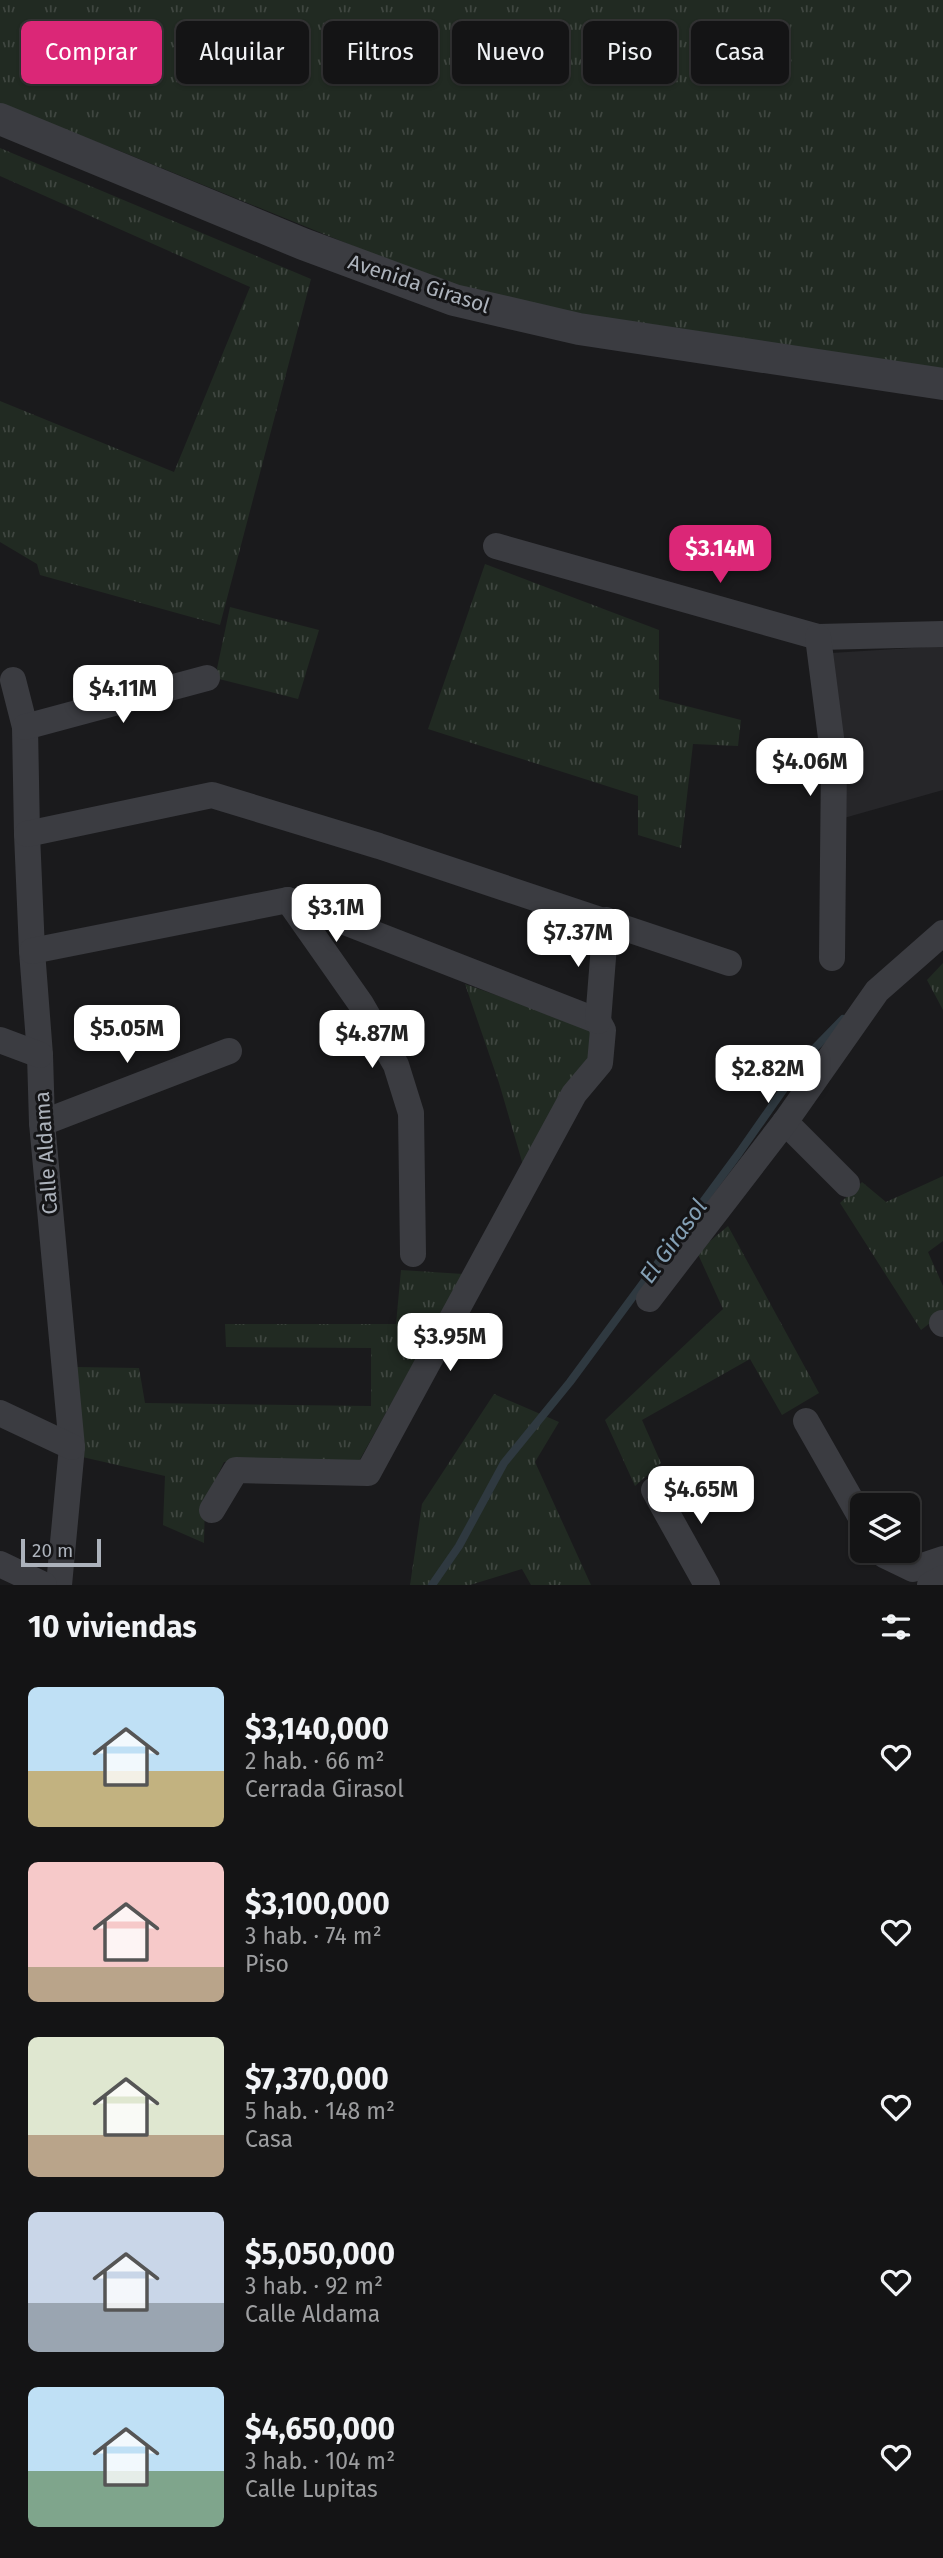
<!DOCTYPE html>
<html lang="es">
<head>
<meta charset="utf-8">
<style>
	body { margin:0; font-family:"Fira Sans",sans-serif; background:#212122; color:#f1f3f6; height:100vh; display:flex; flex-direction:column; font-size:26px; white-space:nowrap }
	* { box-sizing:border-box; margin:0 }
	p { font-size:23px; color:#9d9ea0 }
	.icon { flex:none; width:38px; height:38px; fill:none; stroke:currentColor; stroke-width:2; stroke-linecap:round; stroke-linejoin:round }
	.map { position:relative; height:1585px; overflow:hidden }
	.details { display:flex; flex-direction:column; background:#141415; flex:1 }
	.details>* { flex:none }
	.banner { position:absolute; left:21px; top:21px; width:901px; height:63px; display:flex; gap:14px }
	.controls { position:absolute; left:850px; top:1493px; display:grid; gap:14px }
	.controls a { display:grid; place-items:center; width:70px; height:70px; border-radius:10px; background:#141415; box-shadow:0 2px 5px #0004,0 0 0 2px #333334; font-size:35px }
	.scale { position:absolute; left:21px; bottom:18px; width:80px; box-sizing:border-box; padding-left:7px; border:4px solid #acb2bb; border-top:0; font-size:19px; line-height:24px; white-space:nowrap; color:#acb2bb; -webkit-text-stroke:5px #151517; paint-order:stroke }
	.price { position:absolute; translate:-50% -60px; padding:0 16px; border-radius:14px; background:#fff; color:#222; font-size:23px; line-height:46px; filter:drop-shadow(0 2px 4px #0008) }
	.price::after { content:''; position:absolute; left:50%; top:42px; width:21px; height:16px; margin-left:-10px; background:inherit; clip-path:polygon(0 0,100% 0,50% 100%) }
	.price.current { background:#db2777; color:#fff }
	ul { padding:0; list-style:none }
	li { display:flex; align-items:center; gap:21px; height:175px; padding:0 28px }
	li span { display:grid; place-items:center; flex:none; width:196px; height:140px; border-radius:10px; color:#555 }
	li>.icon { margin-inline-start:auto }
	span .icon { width:84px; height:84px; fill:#fffc; stroke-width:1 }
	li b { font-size:30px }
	h2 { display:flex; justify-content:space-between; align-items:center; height:84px; padding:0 28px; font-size:30px }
	.tag { padding:0 24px; border-radius:10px; background:#141415; box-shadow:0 2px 5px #0004,0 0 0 2px #333334; font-size:24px; line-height:63px }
	.tag.current { background:#db2777; color:#fff }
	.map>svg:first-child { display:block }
	.built { fill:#262629 }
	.grass { fill:url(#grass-tufts) }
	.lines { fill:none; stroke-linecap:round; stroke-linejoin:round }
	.stream { stroke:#2f3940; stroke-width:8 }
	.minor { stroke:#3b3c41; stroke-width:26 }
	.tertiary { stroke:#3b3c41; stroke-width:32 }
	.labels { text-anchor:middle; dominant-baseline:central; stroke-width:6; stroke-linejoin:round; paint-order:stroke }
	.street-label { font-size:21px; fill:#acb2bb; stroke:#151517 }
	.water-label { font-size:23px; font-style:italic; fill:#84a0b5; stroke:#151517 }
</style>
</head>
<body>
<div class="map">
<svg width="943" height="1585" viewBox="0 0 943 1585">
	<defs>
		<pattern id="grass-tufts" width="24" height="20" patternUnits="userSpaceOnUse" patternTransform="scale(1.75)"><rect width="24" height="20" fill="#212a22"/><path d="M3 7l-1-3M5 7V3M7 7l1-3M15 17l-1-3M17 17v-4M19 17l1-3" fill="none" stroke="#3f4640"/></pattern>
	</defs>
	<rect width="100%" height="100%" fill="#1a1a1c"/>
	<path class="built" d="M 943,646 L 943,790 L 844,818 L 831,653 Z"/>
	<g class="grass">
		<path d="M 0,0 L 943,0 L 943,378 L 610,321 L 444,283 L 115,149 L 0,105 Z"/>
		<path d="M 0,148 L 311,279 L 220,625 L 40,575 L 37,564 L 0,542 L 0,401 L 174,472 L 250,287 L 0,176 Z"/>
		<path d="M 485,564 L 659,630 L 659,699 L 741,720 L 738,746 L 693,744 L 681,848 L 638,835 L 638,796 L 428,729 Z"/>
		<path d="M 230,607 L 319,630 L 298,699 L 215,678 Z"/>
		<path d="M 943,963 L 943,1010 L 927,980 Z"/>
		<path d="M 465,984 L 594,1030 L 597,1060 L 523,1165 L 499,1083 Z"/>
		<path d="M 943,1176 L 943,1241 L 928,1252 L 943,1286 L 943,1313 L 921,1330 L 840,1203 L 862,1182 L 886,1202 Z"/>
		<path d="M 728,1226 L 819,1393 L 782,1415 L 750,1359 L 642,1420 L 661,1463 L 635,1486 L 605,1420 L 723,1309 L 697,1252 Z"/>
		<path d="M 401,1270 L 463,1274 L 358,1463 L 224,1462 L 205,1502 L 204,1543 L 163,1525 L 165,1476 L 78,1456 L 77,1367 L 139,1368 L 145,1403 L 371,1406 L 371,1348 L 226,1347 L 225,1324 L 396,1324 Z"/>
		<path d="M 494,1394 L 559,1422 L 535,1462 L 591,1585 L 531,1585 L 522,1569 L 470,1585 L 410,1585 L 422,1504 Z"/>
	</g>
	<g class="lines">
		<path class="stream" d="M 432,1585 L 459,1546 L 504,1463 L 570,1382 L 739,1153 L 807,1056 L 843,1019"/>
		<g class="minor">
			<path d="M 496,546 L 818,637 L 943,634"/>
			<path d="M 818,637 L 834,761 L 832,958"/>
			<path d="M 13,680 L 25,727 L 27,834 L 32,951 L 40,1055 L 42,1123 L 72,1447 L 59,1585"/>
			<path d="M 25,727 L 207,678"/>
			<path d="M 27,834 L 212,795 L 379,846 L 729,963"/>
			<path d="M 288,900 L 361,1004 L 396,1065 L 411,1113 L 413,1254"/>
			<path d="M 32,951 L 288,900 L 598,1021 L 603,1030 L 600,1063 L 574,1094 L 368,1473 L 236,1470 L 212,1510"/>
			<path d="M 598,1021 L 606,920"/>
			<path d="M 0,1040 L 40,1055"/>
			<path d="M 785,1122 L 847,1184"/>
			<path d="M 42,1123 L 229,1051"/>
			<path d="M 649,1299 L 785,1122 L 877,991 L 943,933"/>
			<path d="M 942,1323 L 943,1324"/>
			<path d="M 0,1413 L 72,1447"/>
			<path d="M 806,1421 L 863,1521"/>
			<path d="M 654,1490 L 707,1585"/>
			<path d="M 880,1550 L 884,1555 L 913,1569 L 943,1559"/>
			<path d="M 0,1564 L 44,1585"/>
			<path d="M 930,1585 L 943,1578"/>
		</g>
		<path class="tertiary" d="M 0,119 L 303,244 L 454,300 L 579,329 L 943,384"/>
	</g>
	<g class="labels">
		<g class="street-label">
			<text transform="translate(419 284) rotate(18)">Avenida Girasol</text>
			<text transform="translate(46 1153) rotate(-94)">Calle Aldama</text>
		</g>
		<g class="water-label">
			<text transform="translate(673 1241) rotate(-54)">El Girasol</text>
		</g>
	</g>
</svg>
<div class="controls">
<a><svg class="icon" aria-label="layers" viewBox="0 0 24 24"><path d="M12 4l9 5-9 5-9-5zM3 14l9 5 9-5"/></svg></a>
</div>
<div class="scale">20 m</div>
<b class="price current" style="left:720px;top:585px">$3.14M</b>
<b class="price" style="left:123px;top:725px">$4.11M</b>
<b class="price" style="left:810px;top:798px">$4.06M</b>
<b class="price" style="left:336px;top:944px">$3.1M</b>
<b class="price" style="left:578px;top:969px">$7.37M</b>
<b class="price" style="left:127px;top:1065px">$5.05M</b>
<b class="price" style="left:372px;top:1070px">$4.87M</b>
<b class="price" style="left:768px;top:1105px">$2.82M</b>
<b class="price" style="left:450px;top:1373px">$3.95M</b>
<b class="price" style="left:701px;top:1526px">$4.65M</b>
<div class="banner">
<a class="tag current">Comprar</a>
<a class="tag">Alquilar</a>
<a class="tag">Filtros</a>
<a class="tag">Nuevo</a>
<a class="tag">Piso</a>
<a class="tag">Casa</a>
</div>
</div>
<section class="details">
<h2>10 viviendas<svg class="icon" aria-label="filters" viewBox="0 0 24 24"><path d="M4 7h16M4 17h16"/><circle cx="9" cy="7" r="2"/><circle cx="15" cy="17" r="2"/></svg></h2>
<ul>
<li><span style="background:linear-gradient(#bfe0f5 60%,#c2b280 0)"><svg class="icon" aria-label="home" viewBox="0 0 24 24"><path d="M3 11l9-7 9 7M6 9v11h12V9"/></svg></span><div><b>$3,140,000</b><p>2 hab. · 66 m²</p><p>Cerrada Girasol</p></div><svg class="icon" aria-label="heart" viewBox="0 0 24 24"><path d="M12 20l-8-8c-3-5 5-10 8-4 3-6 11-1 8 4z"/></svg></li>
<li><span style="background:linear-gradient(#f6c9c9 75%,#b9a48a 0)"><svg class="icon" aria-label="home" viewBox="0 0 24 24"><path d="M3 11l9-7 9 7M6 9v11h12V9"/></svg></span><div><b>$3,100,000</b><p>3 hab. · 74 m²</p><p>Piso</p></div><svg class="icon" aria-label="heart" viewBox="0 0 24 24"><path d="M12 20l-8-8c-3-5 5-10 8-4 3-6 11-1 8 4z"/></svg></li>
<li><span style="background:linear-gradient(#dfe7d0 70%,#b9a48a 0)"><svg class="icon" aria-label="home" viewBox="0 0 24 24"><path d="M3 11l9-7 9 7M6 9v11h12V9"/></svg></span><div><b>$7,370,000</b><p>5 hab. · 148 m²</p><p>Casa</p></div><svg class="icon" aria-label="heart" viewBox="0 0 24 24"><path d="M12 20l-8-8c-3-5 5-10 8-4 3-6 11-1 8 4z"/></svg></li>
<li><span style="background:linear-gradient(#c9d6e8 65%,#9aa5b1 0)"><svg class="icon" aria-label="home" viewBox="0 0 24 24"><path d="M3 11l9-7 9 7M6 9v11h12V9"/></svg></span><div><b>$5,050,000</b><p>3 hab. · 92 m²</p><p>Calle Aldama</p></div><svg class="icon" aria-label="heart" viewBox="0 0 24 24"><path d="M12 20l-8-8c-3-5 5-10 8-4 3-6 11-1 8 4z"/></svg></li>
<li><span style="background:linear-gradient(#bfe0f5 60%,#7fa58c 0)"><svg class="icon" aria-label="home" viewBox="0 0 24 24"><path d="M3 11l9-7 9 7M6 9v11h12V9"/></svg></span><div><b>$4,650,000</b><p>3 hab. · 104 m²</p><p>Calle Lupitas</p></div><svg class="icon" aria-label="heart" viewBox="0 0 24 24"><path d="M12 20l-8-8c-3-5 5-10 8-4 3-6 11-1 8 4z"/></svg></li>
</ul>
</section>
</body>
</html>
